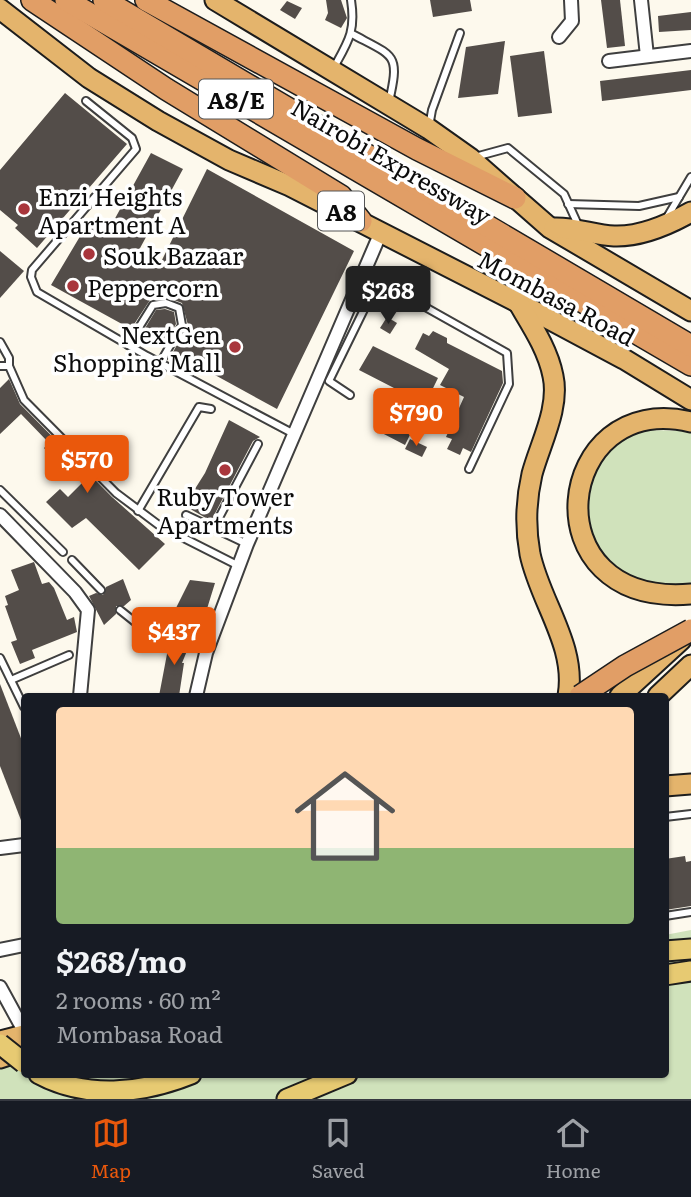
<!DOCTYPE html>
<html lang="en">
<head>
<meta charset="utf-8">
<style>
	body { margin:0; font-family:Literata,serif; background:#20242c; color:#f1f3f6; height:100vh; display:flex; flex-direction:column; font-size:26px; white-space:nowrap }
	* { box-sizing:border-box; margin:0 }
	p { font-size:23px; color:#9ea1a6 }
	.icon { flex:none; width:38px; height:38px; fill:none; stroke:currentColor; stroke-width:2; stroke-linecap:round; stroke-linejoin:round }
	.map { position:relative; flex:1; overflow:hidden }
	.side { position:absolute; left:21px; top:693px; width:648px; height:385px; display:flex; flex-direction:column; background:#171b24; border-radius:7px; box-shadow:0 2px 5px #0004 }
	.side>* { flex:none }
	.price { position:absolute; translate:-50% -60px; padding:0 16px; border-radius:7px; background:#ea580c; color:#fff; font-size:23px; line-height:46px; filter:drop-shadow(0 2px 4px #0008) }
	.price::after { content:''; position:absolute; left:50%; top:42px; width:21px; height:16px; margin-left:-10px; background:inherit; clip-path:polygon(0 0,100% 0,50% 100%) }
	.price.active { background:#222; color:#fff }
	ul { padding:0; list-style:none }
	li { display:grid; align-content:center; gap:14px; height:371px; padding:0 35px }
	li span { display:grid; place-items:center; height:217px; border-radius:7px; color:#555 }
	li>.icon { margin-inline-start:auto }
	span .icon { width:126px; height:126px; fill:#fffc; stroke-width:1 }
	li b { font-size:30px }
	.menu { display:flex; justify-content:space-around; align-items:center; height:98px; border-top:2px solid #363941; background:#171b24; font-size:19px; color:#9ea1a6 }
	.menu a { display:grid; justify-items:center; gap:4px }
	.menu .active { color:#ea580c }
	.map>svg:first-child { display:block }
	.green { fill:#d0e2bb }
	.building { fill:#534d49 }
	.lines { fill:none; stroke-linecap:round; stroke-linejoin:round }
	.service-casing { stroke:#3f3f3f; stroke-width:10 }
	.minor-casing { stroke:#3f3f3f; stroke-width:16 }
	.primary-casing { stroke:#1d1d1d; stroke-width:23 }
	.trunk-casing { stroke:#1d1d1d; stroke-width:23 }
	.motorway-casing { stroke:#1d1d1d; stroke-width:24 }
	.service { stroke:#fff; stroke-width:6 }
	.minor { stroke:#fff; stroke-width:12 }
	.primary { stroke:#e7ca72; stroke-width:19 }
	.trunk { stroke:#e4b46c; stroke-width:19 }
	.motorway { stroke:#e19e66; stroke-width:21 }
	.primary-bridge-casing { stroke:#1d1d1d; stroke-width:23; stroke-linecap:butt }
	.motorway-bridge-casing { stroke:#1d1d1d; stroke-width:24; stroke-linecap:butt }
	.primary-bridge { stroke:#e7ca72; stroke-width:19 }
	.motorway-bridge { stroke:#e19e66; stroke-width:21 }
	.poi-dot { fill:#a9363c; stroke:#fff; stroke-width:2.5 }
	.labels { text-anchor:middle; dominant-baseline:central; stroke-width:7; stroke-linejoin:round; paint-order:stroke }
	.shield { fill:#fff; stroke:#555; stroke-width:2 }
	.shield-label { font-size:23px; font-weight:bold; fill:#0c0c0c }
	.street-label { font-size:24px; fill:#0c0c0c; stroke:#fff }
	.poi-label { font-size:24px; fill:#0c0c0c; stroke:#fff; text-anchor:start }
</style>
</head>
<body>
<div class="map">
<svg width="691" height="1099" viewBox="0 0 691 1099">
	<rect width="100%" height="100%" fill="#fdf9ed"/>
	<g class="green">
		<path d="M 644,430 L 691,431 L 691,590 L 662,593 L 610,567 L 588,529 L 584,505 L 590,476 L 617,443 Z"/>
		<path d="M 691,930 L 691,1099 L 0,1099 L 0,1045 L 24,1041 L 24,1074 L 665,1074 L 665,935 Z"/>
	</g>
	<g class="building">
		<path d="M 326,0 L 341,0 L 347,18 L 341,28 L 325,20 L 328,13 Z"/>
		<path d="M 430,0 L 470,0 L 472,11 L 433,17 Z"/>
		<path d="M 601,0 L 620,0 L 625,46 L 607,48 Z"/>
		<path d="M 287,1 L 302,8 L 295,19 L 280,10 Z"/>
		<path d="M 691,12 L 691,30 L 659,32 L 658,16 Z"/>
		<path d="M 505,41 L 498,94 L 458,98 L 466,47 Z"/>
		<path d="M 544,51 L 552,113 L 518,117 L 510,56 Z"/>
		<path d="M 691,70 L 691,90 L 602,101 L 600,81 Z"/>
		<path d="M 65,93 L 127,144 L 37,248 L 15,228 L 18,225 L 0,210 L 0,170 Z"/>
		<path d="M 151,153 L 183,169 L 139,250 L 161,262 L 207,169 L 354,251 L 277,409 L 173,352 L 188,325 L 182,303 L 166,297 L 150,300 L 131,329 L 51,285 L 88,223 L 107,233 Z"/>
		<path d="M 0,251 L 24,271 L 0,298 Z"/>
		<path d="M 165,309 L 174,312 L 176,324 L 163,347 L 141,335 L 156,310 Z"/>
		<path d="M 387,317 L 397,323 L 390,334 L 380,328 Z"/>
		<path d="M 433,331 L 447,338 L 447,343 L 502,371 L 503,383 L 471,452 L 463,448 L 460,455 L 447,449 L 452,439 L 446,437 L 464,397 L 440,385 L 449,369 L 415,349 L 423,333 L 429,336 Z"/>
		<path d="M 373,346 L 438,378 L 405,445 L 380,432 L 382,429 L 374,424 L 394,388 L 359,370 Z"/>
		<path d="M 9,379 L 20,404 L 112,497 L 165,544 L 139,570 L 86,518 L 72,528 L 46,502 L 60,489 L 68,497 L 83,482 L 58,456 L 52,457 L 44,448 L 49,443 L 21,414 L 0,434 L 0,388 Z"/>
		<path d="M 229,420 L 260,437 L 253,441 L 211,521 L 180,503 L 188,489 L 193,492 L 205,473 Z"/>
		<path d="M 410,439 L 427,447 L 422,457 L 405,449 Z"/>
		<path d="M 34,562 L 42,584 L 49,582 L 54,588 L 67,620 L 74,617 L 77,632 L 32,650 L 35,658 L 20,664 L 11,642 L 17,640 L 5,606 L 8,605 L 5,596 L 19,590 L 11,570 Z"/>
		<path d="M 123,579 L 131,600 L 124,606 L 116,606 L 116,614 L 104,625 L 89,596 L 96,593 L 103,595 L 106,587 Z"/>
		<path d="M 190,580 L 215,583 L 206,612 L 200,613 L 199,620 L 194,612 L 186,616 L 174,612 Z"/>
		<path d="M 195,627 L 204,630 L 200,642 L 190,638 Z"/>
		<path d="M 171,633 L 177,636 L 180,643 L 191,641 L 182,663 L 184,663 L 179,696 L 159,696 Z"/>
		<path d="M 0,684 L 24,746 L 24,828 L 0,766 Z"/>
		<path d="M 685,856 L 686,862 L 691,861 L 691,906 L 665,910 L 665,859 Z"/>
	</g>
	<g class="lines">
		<defs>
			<g id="service">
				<path d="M 352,34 C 395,57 400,53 389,102"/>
				<path d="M 333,69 C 348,42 356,32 351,0"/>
				<path d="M 86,101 L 132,138 L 136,149 L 32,270 L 31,277 L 37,292 L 147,356 L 294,434"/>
				<path d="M 429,127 L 432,110 L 460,33"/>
				<path d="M 475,157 L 508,148 L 564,194 L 579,227"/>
				<path d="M 568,204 L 639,206 L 679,197"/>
				<path d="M 666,219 L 691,177"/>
				<path d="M 0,342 L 9,358 L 9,366"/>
				<path d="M 128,345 L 153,305 L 166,303 L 179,308 L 182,325 L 160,363"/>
				<path d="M 0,366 L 9,366 L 24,400 L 116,493 L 160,526 L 239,566"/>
				<path d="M 350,395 L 329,381 L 376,285 L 386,285 L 507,353 L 509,384 L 469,469"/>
				<path d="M 0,490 L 63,552"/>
				<path d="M 138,511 L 199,407 L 211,409"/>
				<path d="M 186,515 L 247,544"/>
				<path d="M 213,529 L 258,444"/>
				<path d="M 72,560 L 101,590"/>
				<path d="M 120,610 L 165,646"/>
				<path d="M 204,617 L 218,621"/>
				<path d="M 182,638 L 192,617"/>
				<path d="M 0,658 L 24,707"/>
				<path d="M 11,680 L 69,655"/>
				<path d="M 665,817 L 691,814"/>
				<path d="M 665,916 L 691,912"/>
			</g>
			<g id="minor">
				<path d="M 641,0 L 647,56"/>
				<path d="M 559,37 L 572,21 L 571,0"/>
				<path d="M 609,61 L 691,51"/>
				<path d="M 0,515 L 75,592 L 88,610 L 80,696"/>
				<path d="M 196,696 L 206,653 L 247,544 L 381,232"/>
				<path d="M 0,848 L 24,845"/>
				<path d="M 0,950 L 24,945"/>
				<path d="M 0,987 L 24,1031"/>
			</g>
			<g id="primary">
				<path d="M 665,951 L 691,949"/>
				<path d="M 665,975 L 691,971"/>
				<path d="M 39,1074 C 85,1099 142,1094 191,1074"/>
				<path d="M 287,1099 L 347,1074"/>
			</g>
			<g id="trunk">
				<path d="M 215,0 L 429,129 L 470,158 L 550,228 L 691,311"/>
				<path d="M 0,9 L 89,78 L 158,121 L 229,160 L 290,186 L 519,303 L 624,359 L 691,400"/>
				<path d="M 554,228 C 574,227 594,235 614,236 C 641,237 668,225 691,212"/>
				<path d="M 519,304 C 532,326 548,350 553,376 C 560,408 540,444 532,474 C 526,500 525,527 530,554 C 540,602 577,646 568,696"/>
				<path d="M 691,422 C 554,389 527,608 691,594"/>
				<path d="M 620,696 L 681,640"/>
				<path d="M 658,696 L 691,665"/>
				<path d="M 665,786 L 691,784"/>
				<path d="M 0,1041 L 24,1035"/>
				<path d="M 0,1058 L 24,1050"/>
			</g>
			<g id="motorway">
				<path d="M 32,0 L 166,89 L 341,196 L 361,221"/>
				<path d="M 66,0 L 691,365"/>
				<path d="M 104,0 L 691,346"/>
				<path d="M 146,0 L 417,149 L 515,198"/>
			</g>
		</defs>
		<use href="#service" class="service-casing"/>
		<use href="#minor" class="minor-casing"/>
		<use href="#primary" class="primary-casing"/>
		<use href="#trunk" class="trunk-casing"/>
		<use href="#motorway" class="motorway-casing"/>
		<use href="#service" class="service"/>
		<use href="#minor" class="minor"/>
		<use href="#primary" class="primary"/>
		<use href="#trunk" class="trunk"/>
		<use href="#motorway" class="motorway"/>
		<defs>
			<path id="primary-bridge" d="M 0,1044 L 24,1063"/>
			<path id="motorway-bridge" d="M 580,696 L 625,666 L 691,630"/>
		</defs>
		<use href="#primary-bridge" class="primary-bridge-casing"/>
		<use href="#motorway-bridge" class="motorway-bridge-casing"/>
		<use href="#primary-bridge" class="primary-bridge"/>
		<use href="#motorway-bridge" class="motorway-bridge"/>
	</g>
	<g class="poi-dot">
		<circle cx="24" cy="209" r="7"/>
		<circle cx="89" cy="254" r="7"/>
		<circle cx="73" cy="286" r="7"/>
		<circle cx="235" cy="347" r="7"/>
		<circle cx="225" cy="470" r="7"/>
	</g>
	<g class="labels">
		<g class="shield">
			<rect x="199" y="79.5" width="74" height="39" rx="5"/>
			<rect x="318" y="191.5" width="46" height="39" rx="5"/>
		</g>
		<g class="shield-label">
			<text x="236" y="99">A8/E</text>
			<text x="341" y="211">A8</text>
		</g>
		<g class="street-label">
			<text transform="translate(392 160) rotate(30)">Nairobi Expressway</text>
			<text transform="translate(557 297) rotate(28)">Mombasa Road</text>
		</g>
		<g class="poi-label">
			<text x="38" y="195">Enzi Heights<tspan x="38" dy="28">Apartment A</tspan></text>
			<text x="103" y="254">Souk Bazaar</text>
			<text x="87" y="286">Peppercorn</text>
			<text x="221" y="333" text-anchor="end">NextGen<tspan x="221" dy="28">Shopping Mall</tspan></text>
			<text x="225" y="495" text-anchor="middle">Ruby Tower<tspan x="225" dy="28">Apartments</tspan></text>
		</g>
	</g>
</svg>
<b class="price active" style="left:388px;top:326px">$268</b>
<b class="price" style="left:416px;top:448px">$790</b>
<b class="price" style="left:87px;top:495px">$570</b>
<b class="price" style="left:174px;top:667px">$437</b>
<section class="side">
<ul>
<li><span style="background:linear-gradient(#ffd9b3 65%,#8fb573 0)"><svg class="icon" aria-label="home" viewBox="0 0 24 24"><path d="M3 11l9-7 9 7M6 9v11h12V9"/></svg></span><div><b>$268/mo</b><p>2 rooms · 60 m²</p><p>Mombasa Road</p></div></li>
</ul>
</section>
</div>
<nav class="menu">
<a class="active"><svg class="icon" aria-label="map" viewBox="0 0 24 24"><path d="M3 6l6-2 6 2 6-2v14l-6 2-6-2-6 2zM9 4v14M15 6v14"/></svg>Map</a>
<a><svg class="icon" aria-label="saved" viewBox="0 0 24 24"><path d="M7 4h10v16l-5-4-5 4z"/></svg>Saved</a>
<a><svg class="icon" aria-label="home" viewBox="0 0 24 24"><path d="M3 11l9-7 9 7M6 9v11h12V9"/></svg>Home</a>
</nav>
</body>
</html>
